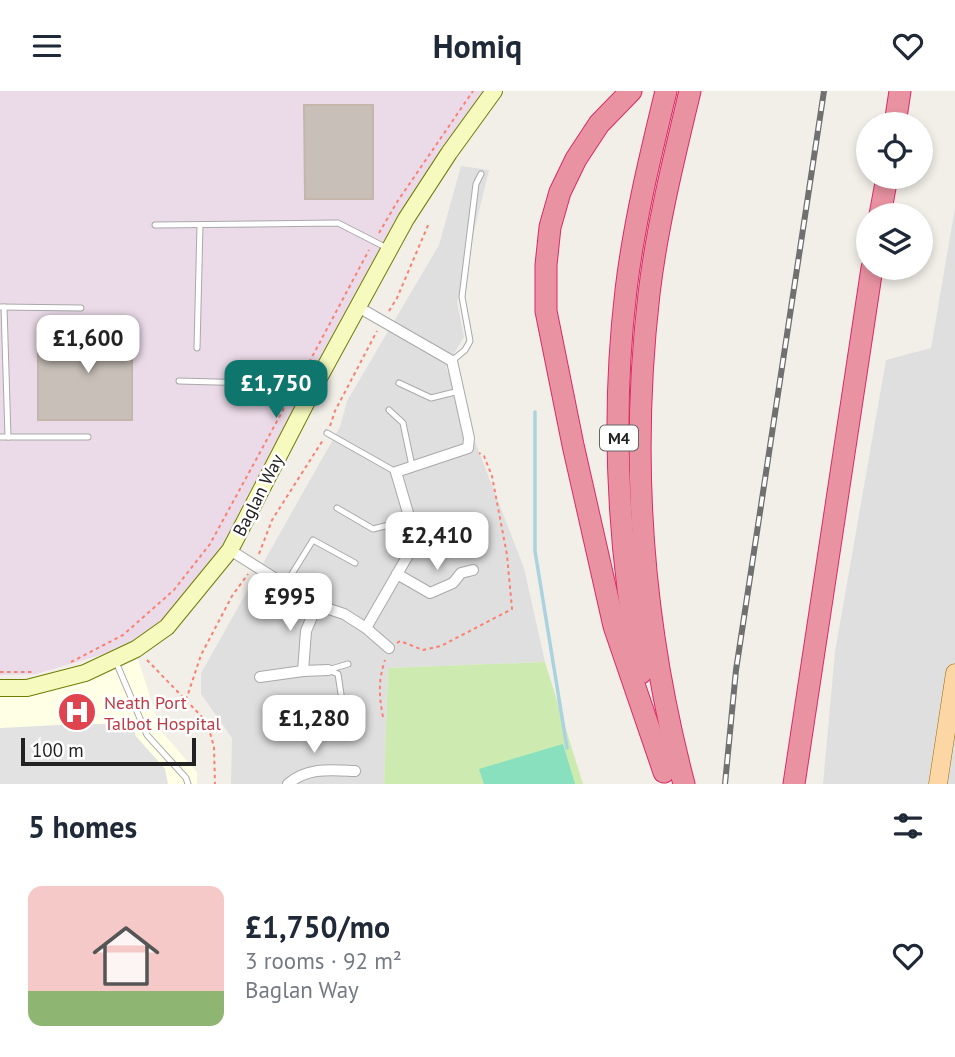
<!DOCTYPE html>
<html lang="en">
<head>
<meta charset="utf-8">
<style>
	body { margin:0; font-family:"PT Sans",sans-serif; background:#f6f6f7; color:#1f2937; height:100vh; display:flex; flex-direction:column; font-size:26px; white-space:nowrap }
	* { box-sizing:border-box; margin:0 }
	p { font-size:23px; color:#747a83 }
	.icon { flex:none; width:38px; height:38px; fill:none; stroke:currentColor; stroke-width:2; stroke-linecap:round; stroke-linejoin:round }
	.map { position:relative; height:693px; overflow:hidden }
	.sheet { display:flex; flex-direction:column; background:#fff; flex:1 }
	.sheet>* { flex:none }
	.buttons { position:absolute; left:856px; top:21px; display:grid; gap:14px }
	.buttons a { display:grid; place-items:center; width:77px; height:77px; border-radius:50%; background:#fff; box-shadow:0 4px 10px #0003; font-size:35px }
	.scale { position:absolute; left:21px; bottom:18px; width:175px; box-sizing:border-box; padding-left:7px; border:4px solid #222; border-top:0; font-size:19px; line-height:24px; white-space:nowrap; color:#222; -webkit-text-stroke:5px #fff; paint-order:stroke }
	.price { position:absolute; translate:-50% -60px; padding:0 16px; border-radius:14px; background:#fff; color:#222; font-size:23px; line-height:46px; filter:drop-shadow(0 2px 4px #0008) }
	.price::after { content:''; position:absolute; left:50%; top:42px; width:21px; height:16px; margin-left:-10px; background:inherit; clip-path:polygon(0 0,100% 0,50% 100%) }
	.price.selected { background:#0f766e; color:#fff }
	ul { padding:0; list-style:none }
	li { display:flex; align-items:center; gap:21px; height:175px; padding:0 28px }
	li span { display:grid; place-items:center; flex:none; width:196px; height:140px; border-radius:14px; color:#555 }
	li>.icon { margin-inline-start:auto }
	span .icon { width:84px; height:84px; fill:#fffc; stroke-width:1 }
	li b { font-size:30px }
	h2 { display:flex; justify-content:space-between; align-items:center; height:84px; padding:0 28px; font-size:30px }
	header { display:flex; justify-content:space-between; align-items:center; height:91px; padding:0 28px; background:#fff; font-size:32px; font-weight:700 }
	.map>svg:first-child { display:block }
	.residential { fill:#e0dfdf }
	.industrial { fill:#ebdbe8 }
	.education { fill:#ffffe5 }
	.grass { fill:#cdebb0 }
	.pitch { fill:#88e0be }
	.parking { fill:#e2e2e2 }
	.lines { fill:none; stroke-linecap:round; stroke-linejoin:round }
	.stream { stroke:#aad3df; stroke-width:3.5 }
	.building { fill:#c7bfb8; stroke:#c4b6ab; stroke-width:2 }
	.lane-casing { stroke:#a9a9a9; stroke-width:7 }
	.street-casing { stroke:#a9a9a9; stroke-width:12 }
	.secondary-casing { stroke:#707d05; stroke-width:18 }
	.primary-casing { stroke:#a06b00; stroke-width:19 }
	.highway-casing { stroke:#dc2a67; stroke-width:23 }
	.path { stroke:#fa8072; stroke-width:2; stroke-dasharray:3.5 3.5; stroke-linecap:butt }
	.lane { stroke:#fff; stroke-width:5 }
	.street { stroke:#fff; stroke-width:10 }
	.secondary { stroke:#f7fabf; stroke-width:16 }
	.primary { stroke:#fcd6a4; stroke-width:18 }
	.highway { stroke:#e892a2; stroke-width:21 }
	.rail-casing { stroke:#707070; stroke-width:6 }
	.rail { stroke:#fff; stroke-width:3.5; stroke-dasharray:10; stroke-linecap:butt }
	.labels { text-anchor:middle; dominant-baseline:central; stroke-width:5; stroke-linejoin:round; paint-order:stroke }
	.shield { fill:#fff; stroke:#646464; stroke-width:2 }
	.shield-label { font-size:16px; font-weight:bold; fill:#222 }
	.street-label { font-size:18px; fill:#222; stroke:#fff }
	.health-label { font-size:18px; fill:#be3a42; stroke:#fff; text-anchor:start }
</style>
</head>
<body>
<header><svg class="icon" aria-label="menu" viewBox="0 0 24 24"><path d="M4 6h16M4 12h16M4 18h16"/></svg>Homiq<svg class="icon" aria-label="heart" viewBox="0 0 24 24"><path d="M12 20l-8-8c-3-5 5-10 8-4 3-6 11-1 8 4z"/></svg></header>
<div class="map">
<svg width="955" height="693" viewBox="0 0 955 693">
	<rect width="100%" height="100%" fill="#f2efe9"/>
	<g class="residential">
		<path d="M 461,75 L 489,79 L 457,211 L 464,246 L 446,276 L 524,477 L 545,571 L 388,577 L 384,693 L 231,693 L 232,647 L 201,603 L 201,582 L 340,336 L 347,310 L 439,154 Z"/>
		<path d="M 955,117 L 955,693 L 823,693 L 835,561 L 886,269 L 931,257 Z"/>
	</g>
	<path class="industrial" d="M 0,0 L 494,0 L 449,62 L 230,459 L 167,536 L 114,560 L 36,583 L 0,584 Z"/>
	<path class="education" d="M 138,568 L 161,640 L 197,681 L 197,693 L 0,693 L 0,603 L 42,602 L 98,586 Z"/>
	<path class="grass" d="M 545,571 L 583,693 L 384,693 L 388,577 Z"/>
	<path class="pitch" d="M 563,653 L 575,693 L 484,693 L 479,678 Z"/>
	<path class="parking" d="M 77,633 L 134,633 L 135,644 L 165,678 L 168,693 L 0,693 L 0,637 Z"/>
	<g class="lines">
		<path class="stream" d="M 535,321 L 535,460 L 567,657"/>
	</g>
	<g class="building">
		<path d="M 304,14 L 373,14 L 373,108 L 305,108 Z"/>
		<path d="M 82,231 L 132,231 L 132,329 L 38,329 L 38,252 L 82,252 Z"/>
	</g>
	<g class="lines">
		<defs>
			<g id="lane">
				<path d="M 155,134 L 338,132 L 387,157"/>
				<path d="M 0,216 L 81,217"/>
				<path d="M 4,216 L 8,346"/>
				<path d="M 197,257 L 200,134"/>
				<path d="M 453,269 L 465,259 L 470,250 L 462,206 L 476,93 L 481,83"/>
				<path d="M 179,290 L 253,292 L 270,295 L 304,308"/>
				<path d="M 399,292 L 431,307 L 459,300"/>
				<path d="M 389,319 L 403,332 L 412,375"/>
				<path d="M 327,342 L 396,381"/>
				<path d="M 0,346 L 88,346"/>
				<path d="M 337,417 L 373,438 L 409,429"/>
				<path d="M 412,452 L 433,454 L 461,444"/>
				<path d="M 285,494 L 313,449 L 355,472"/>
				<path d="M 116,571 L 147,644 L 186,687 L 188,693"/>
				<path d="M 341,603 L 338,583 L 328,579 L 348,573"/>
			</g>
			<g id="street">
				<path d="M 230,459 L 317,514 L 344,523 L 366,537 L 411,459 L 413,439 L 396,381 L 468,357 L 469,347 L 452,270 L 358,216"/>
				<path d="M 397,483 L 430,502 L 453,492 L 461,482 L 473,479"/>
				<path d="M 366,537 L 389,557"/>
				<path d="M 303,580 L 306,540 L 317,514"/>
				<path d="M 260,586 L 303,580 L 328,579"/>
				<path d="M 288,693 C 307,676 331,679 355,680"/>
			</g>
			<path id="secondary" d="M 0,597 L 27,597 L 85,582 L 136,558 L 167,536 L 230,459 L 319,287 L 406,128 L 449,62 L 494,0"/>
			<path id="primary" d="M 938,693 L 955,582"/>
			<g id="highway">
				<path d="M 631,0 L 599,33 L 576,68 L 560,101 L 550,136 L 546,174 L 546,220 L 573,354 L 614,535 L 664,681"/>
				<path d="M 895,33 L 900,0"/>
				<path d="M 880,124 L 887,86"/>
				<path d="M 641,582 C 618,457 611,326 626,199 C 634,132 650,66 666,0"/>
				<path d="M 684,693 C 642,533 630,367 649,203 C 657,135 674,67 690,0"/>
				<path d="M 794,693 L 872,177"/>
			</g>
		</defs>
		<use href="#lane" class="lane-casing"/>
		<use href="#street" class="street-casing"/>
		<use href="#secondary" class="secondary-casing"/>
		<use href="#primary" class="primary-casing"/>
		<use href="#highway" class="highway-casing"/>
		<g class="path">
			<path d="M 379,142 L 397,111 L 473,0"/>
			<path d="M 389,220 L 397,207 L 429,132"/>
			<path d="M 296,296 L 369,159"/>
			<path d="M 330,335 L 335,320 L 377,240"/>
			<path d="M 259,463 L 272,429 L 323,349"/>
			<path d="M 397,552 L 400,550 L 423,559 L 441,555 L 512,518 L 507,464 L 492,385 L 484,365 L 479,362"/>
			<path d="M 147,569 L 207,631 L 214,656 L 215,693"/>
			<path d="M 71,571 L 123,544 L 174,499 L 210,453 L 288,310"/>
			<path d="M 0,581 L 32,581"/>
			<path d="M 186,609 L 201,564 L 232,505 L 248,483"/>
			<path d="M 383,626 C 379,605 378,590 385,569"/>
		</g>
		<use href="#lane" class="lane"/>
		<use href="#street" class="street"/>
		<use href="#secondary" class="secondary"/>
		<use href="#primary" class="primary"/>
		<use href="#highway" class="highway"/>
		<defs>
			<path id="rail" d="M 725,693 L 736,579 L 824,0"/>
		</defs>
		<use href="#rail" class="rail-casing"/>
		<use href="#rail" class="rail"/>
	</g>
	<defs>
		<symbol id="hospital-disc" viewBox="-11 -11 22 22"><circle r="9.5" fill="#e0444e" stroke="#fff"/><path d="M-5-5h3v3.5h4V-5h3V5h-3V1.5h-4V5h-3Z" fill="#fff"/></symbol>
	</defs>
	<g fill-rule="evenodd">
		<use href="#hospital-disc" x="55" y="599" width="44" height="44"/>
	</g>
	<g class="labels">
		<rect class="shield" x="600" y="334.5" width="38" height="25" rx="5"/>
		<g class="shield-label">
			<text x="619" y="347">M4</text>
		</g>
		<g class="street-label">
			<text transform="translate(258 404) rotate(-63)">Baglan Way</text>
		</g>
		<g class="health-label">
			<text x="104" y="611">Neath Port<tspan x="104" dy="21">Talbot Hospital</tspan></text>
		</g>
	</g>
</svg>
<div class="buttons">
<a><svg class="icon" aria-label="locate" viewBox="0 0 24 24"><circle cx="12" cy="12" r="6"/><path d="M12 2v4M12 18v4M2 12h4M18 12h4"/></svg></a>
<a><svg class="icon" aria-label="layers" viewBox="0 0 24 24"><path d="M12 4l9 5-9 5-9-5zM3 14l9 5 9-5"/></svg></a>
</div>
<div class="scale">100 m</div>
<b class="price" style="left:88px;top:284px">£1,600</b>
<b class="price selected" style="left:276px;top:329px">£1,750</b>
<b class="price" style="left:437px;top:481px">£2,410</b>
<b class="price" style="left:290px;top:542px">£995</b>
<b class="price" style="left:314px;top:664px">£1,280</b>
</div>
<section class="sheet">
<h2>5 homes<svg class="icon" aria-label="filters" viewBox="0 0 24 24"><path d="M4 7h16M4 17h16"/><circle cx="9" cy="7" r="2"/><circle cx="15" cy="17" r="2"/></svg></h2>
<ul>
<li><span style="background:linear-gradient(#f6c9c9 75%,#8fb573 0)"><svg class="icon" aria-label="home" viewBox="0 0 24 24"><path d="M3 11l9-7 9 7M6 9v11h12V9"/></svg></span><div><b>£1,750/mo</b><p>3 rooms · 92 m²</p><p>Baglan Way</p></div><svg class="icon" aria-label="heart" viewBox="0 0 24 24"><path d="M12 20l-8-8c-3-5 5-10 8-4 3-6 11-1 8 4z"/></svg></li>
</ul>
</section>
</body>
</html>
